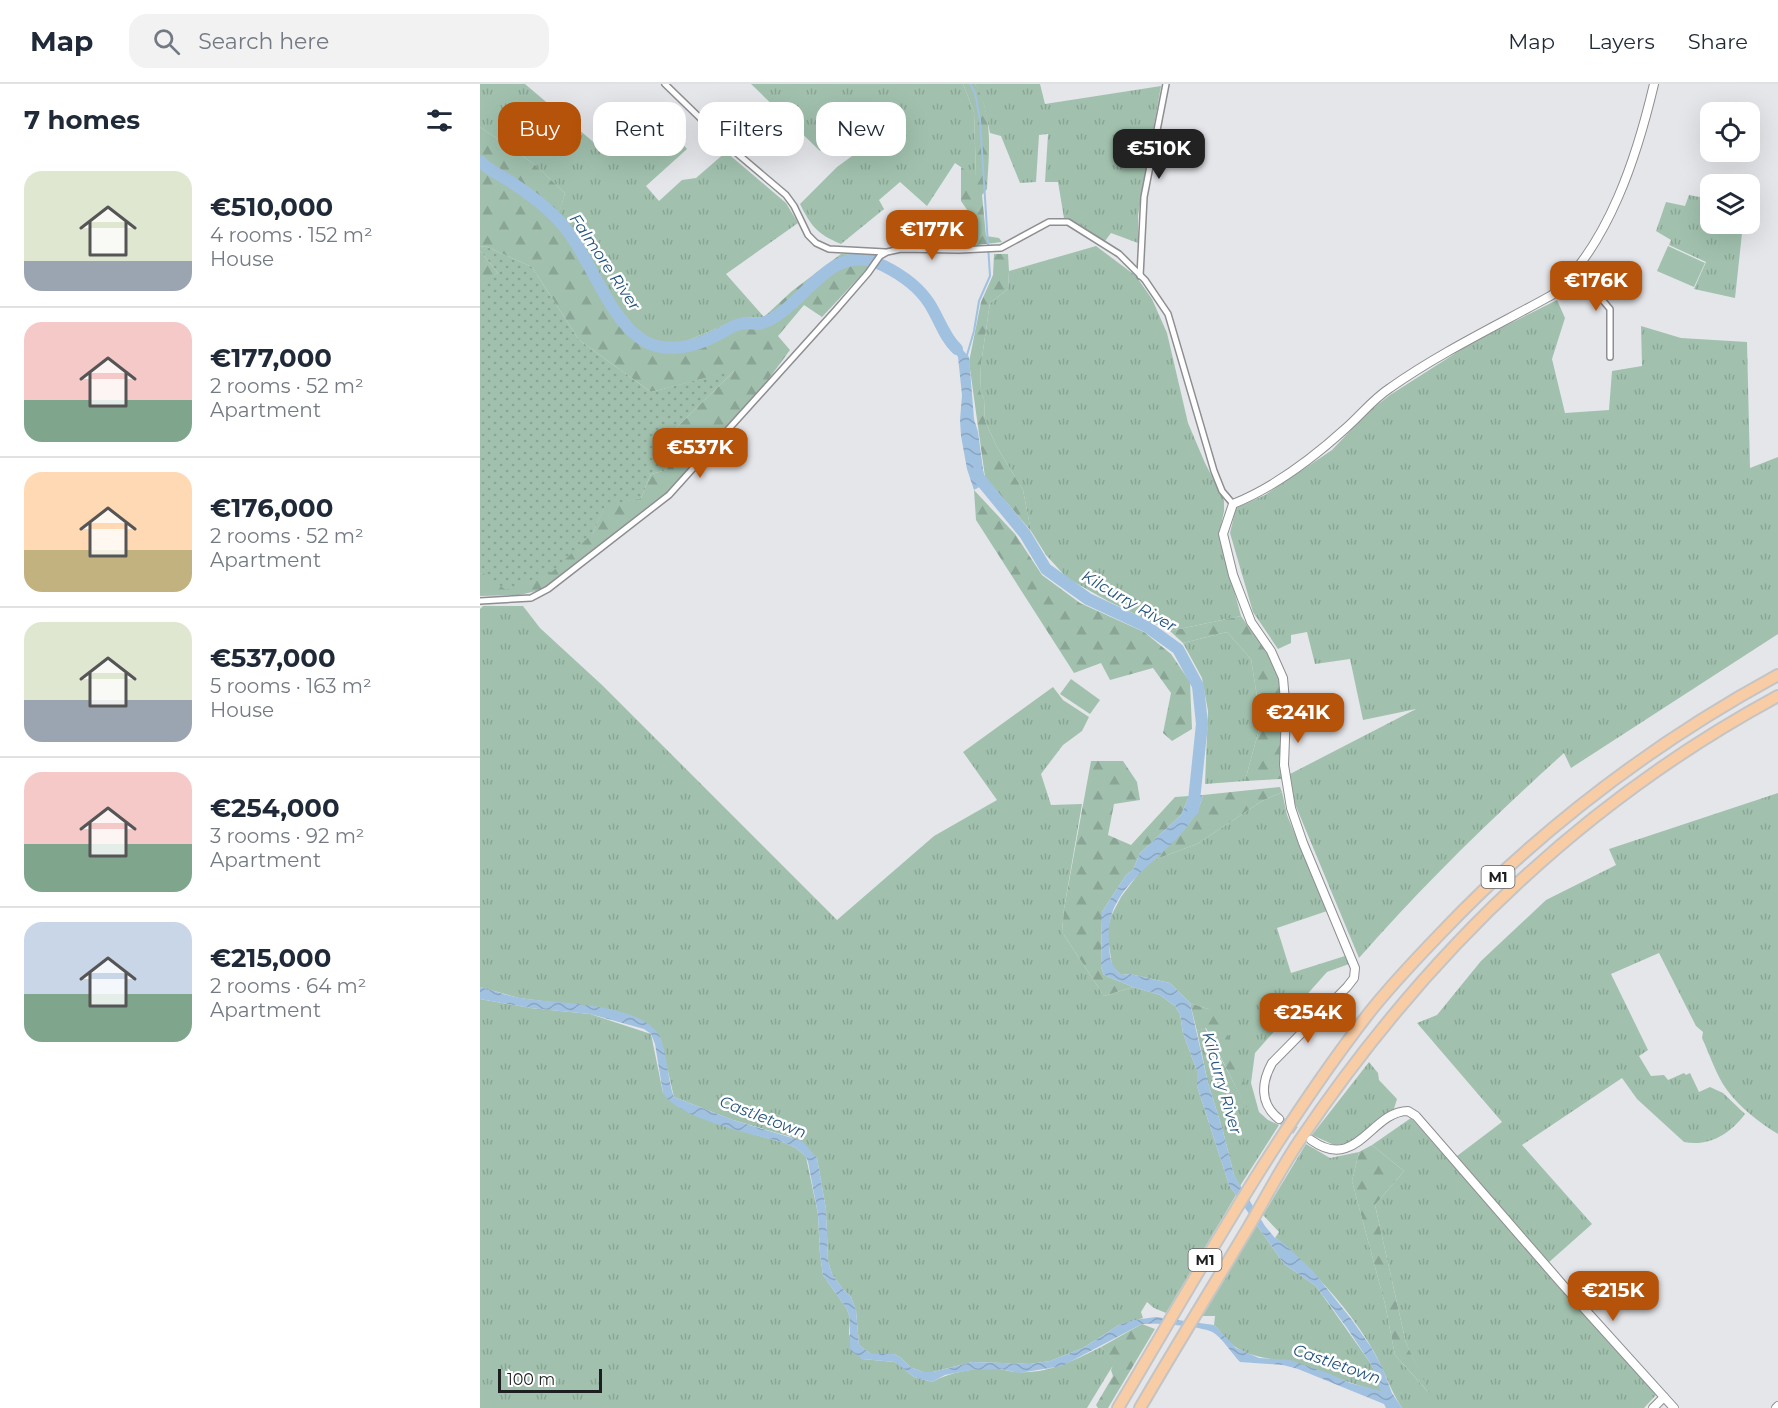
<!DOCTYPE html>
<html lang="en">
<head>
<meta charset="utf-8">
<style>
	body { margin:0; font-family:Montserrat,sans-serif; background:#f2f2f3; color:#1f2937; height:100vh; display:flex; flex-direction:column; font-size:22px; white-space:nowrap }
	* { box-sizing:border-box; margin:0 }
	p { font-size:20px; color:#747a83 }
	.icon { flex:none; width:33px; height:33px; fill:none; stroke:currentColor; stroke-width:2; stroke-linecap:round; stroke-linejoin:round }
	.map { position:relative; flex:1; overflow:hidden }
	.sheet { display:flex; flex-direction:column; background:#fff; width:480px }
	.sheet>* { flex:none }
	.banner { position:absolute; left:18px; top:18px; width:570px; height:54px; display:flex; gap:12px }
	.fabs { position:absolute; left:1220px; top:18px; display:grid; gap:12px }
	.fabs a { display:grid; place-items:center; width:60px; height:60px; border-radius:12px; background:#fff; box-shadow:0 6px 24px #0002; font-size:30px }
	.scale { position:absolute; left:18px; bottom:15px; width:104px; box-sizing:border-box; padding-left:6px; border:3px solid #1d1e1f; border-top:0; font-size:16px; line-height:21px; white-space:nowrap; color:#1d1e1f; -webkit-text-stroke:4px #fff; paint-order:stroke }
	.price { position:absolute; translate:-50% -51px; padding:0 14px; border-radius:12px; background:#b45309; color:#fff; font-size:20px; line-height:39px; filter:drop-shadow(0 2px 3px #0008) }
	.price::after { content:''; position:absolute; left:50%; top:36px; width:18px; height:14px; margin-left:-9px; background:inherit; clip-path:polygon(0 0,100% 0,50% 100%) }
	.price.current { background:#222; color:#fff }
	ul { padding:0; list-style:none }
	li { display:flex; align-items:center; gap:18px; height:150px; padding:0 24px }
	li+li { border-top:2px solid #e0e1e3 }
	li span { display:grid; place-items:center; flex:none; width:168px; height:120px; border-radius:18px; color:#555 }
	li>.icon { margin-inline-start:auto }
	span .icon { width:72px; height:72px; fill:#fffc; stroke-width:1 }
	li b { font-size:26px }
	h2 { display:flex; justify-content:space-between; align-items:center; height:72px; padding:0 24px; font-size:26px }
	.tag { padding:0 21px; border-radius:18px; background:#fff; box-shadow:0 6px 24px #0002; font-size:21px; line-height:54px }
	.tag.current { background:#b45309; color:#fff }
	header { display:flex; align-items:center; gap:36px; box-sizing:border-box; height:84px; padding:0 30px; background:#fff; border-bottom:2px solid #e0e1e3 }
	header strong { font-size:28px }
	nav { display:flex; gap:33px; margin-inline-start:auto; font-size:21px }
	.search { width:420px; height:54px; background:#f2f2f3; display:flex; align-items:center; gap:15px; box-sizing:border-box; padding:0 21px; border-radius:18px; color:#747a83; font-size:22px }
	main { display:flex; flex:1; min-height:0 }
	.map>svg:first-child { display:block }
	.grass { fill:url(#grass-tufts) }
	.forest { fill:url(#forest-firs) }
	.park { fill:#a1c1ae }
	.garden { fill:url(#garden-dots) }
	.water { fill:url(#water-waves) }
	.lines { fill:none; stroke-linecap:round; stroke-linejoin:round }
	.stream { stroke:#a1c1e1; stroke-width:2 }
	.river { stroke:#a1c1e1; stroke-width:12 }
	.secondary-tunnel { stroke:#bdbec1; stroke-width:8; stroke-dasharray:8 4; stroke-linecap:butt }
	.street-casing { stroke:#8e8e92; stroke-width:8 }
	.secondary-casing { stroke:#8e8e92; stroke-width:10 }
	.highway-casing { stroke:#c4c4c5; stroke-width:14 }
	.street { stroke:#fff; stroke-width:5 }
	.secondary { stroke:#fff; stroke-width:8 }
	.highway { stroke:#f8cca5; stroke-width:10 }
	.labels { text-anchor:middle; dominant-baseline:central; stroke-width:5; stroke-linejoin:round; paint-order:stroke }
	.shield { fill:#fff; stroke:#616262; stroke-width:1.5 }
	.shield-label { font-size:14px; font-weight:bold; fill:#1d1e1f }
	.water-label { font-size:16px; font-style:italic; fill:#24537d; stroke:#fff }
</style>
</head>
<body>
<header>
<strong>Map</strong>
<div class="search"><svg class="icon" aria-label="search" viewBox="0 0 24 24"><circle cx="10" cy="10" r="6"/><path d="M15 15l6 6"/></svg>Search here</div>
<nav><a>Map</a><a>Layers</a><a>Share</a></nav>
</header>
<main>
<section class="sheet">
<h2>7 homes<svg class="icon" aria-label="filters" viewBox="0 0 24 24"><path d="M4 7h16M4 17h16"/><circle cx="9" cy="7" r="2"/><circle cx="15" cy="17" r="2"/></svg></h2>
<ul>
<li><span style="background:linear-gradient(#dfe7d0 75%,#9aa5b1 0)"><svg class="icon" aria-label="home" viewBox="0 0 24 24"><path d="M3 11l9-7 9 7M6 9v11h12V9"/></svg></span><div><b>€510,000</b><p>4 rooms · 152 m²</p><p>House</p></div></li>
<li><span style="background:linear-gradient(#f6c9c9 65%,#7fa58c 0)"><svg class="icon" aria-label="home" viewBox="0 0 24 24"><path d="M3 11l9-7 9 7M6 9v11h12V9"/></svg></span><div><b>€177,000</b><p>2 rooms · 52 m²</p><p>Apartment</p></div></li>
<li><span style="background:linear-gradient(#ffd9b3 65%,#c2b280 0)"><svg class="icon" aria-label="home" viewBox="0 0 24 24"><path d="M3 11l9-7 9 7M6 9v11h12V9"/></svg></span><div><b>€176,000</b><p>2 rooms · 52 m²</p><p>Apartment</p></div></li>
<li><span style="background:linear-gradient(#dfe7d0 65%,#9aa5b1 0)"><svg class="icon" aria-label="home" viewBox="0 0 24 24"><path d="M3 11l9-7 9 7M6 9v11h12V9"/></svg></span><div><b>€537,000</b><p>5 rooms · 163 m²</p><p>House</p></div></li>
<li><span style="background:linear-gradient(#f6c9c9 60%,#7fa58c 0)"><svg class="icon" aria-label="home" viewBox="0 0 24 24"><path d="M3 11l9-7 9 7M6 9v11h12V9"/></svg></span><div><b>€254,000</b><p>3 rooms · 92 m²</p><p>Apartment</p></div></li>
<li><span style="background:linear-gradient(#c9d6e8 60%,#7fa58c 0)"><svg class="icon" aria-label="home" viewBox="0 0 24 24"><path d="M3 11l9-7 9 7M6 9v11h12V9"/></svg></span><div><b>€215,000</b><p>2 rooms · 64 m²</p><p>Apartment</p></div></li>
</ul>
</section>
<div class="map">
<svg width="1298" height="1324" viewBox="0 0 1298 1324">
	<defs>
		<pattern id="grass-tufts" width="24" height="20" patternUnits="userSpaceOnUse" patternTransform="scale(1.5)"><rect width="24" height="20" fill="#a1c1ae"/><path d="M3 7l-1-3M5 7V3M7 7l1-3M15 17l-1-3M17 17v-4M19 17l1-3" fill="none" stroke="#8aa595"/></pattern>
		<pattern id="forest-firs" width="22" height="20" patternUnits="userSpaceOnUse" patternTransform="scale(1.5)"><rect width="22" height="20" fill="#a1c1ae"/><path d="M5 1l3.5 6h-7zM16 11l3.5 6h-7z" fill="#8aa595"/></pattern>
		<pattern id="garden-dots" width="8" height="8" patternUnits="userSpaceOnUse" patternTransform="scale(1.5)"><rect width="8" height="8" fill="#a1c1ae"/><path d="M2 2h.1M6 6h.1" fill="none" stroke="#8aa595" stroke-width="1.8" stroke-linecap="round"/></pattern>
		<pattern id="water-waves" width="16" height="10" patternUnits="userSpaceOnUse" patternTransform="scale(1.5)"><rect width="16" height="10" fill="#a1c1e1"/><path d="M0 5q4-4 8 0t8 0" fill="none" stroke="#8aa5c1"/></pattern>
	</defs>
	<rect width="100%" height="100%" fill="#e5e6ea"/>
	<g class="grass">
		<path d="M 0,0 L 45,0 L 124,67 L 170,23 L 207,65 L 166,102 L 179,117 L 202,96 L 216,94 L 246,68 L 306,119 L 318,139 L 246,190 L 284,233 L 261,234 L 199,260 L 177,259 L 156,245 L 137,221 L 102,160 L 79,129 L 85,109 L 54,80 L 0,43 Z"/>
		<path d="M 271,0 L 483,0 L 494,28 L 496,93 L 475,79 L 447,122 L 420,98 L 399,116 L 404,125 L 361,160 C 337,150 331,142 320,120 L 357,83 L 383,64 L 363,46 L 340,67 Z"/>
		<path d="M 495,0 L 560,0 L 565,20 L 681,2 L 658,131 L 658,159 L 631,149 L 625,157 L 592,136 L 584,134 L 578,98 L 565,98 L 568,50 L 559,51 L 556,98 L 540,99 L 521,52 L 510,49 L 504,21 Z"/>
		<path d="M 1209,111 L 1230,115 L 1230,140 L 1263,140 L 1255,214 L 1214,205 L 1226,178 L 1189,161 L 1191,156 L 1176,147 L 1186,118 L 1205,122 Z"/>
		<path d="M 616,162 L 656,192 L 672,215 L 687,249 L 708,339 L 725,379 L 744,416 L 744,427 L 739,451 L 761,532 L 690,547 L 628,517 L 587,494 L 566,471 L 551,447 L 543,406 L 517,363 L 505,337 L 504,315 L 500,307 L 501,280 L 510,219 L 528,205 L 529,187 Z"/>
		<path d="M 1077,216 L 1085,234 L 1072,275 L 1085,329 L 1129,326 L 1132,287 L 1162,282 L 1161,242 L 1201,254 L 1267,258 L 1270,384 L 1298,373 L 1298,550 L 1091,684 L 1084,669 C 1012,734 943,801 879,874 L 815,720 L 810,690 L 936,625 L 883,636 L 870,575 L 835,580 L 827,548 L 811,551 L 811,559 L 798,565 L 773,528 L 750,449 L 756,424 L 785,411 L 852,366 L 887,329 L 910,311 L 993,258 Z"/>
		<path d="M 3,522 L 43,522 L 60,544 L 122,601 L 357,836 L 454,752 L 517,716 L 483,668 L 573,603 L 583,616 L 609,633 L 602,647 L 583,661 L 561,690 L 571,721 L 602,720 L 584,825 L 582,848 L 624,912 L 653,903 L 680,911 L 695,922 L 700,930 L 703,949 L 717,987 L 717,1002 L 749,1101 L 756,1111 L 686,1229 L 674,1224 L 667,1218 L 661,1228 L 663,1234 L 639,1241 L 603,1264 L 570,1277 L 550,1280 L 492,1278 L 453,1288 L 443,1288 L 430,1283 L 421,1274 L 414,1270 L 391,1270 L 379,1261 L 376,1226 L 371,1213 L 362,1204 L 352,1190 L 348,1177 L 346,1125 L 337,1074 L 311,1053 L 253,1036 L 194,1013 L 180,953 L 133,926 L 39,914 L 0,903 L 0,525 Z"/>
		<path d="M 747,548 L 771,575 L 781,638 L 765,697 L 725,700 L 728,627 L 722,594 L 703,559 Z"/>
		<path d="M 802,708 L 807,731 L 847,827 L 797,844 L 811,889 L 865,872 L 869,880 L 847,888 L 775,969 L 771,999 L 779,1028 L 788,1036 L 799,1041 L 760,1102 L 754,1091 L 743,1047 L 728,999 L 717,947 L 725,944 L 766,1022 L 728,925 L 710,919 L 690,899 L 650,890 L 641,891 L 632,882 L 627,847 L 631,832 L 641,813 L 659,789 L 671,777 L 717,760 L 782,717 Z"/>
		<path d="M 1298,709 L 1298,1050 C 1280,1039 1259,1023 1247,1006 C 1236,991 1230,971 1222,954 L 1223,948 L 1216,942 L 1179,869 L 1131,890 L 1168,966 L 1159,972 L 1171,992 L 1184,991 L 1188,996 L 1204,989 L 1206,991 L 1210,989 L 1219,1008 L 1230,1003 L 1243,1009 L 1265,1030 C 1250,1050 1229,1063 1204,1058 L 1157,1015 L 1142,994 L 1042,1061 L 1112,1140 L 1068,1179 L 977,1072 L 1022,1038 L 937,939 L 957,931 L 1001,877 L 1066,816 L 1136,781 L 1129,765 Z"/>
		<path d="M 0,915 L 50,924 L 110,930 L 171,950 L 183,1009 L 258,1046 L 305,1059 L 316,1064 L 326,1073 L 338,1130 L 340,1171 L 343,1191 L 367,1225 L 370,1234 L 369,1250 L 382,1275 L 415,1278 L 434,1293 L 452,1298 C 473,1287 496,1284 520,1285 C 526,1286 532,1288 538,1288 C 568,1290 595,1276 621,1263 L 635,1278 L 607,1324 L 0,1324 Z"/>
		<path d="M 889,978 L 898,989 L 899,996 L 917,1015 L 913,1028 L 869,1059 L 854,1061 L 832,1051 Z"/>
		<path d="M 931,1034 L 1176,1311 L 1164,1324 L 922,1324 C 910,1306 904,1285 893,1266 C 874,1233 847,1201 819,1176 C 811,1168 805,1160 795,1154 L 799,1148 L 783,1131 L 826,1060 L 850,1074 L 879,1068 L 872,1097 L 905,1220 L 915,1271 L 949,1309 L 926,1259 L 895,1121 L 924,1087 L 892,1061 Z"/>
		<path d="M 776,1140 L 804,1180 L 836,1202 L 891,1280 L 902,1308 C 870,1300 841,1287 809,1279 C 792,1274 773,1274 757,1264 C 748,1259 741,1248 734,1241 L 735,1232 L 722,1232 Z"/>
	</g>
	<g class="forest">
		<path d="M 483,0 L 495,0 C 514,32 509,69 507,105 L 502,111 L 506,152 L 519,154 L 522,158 L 490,162 L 492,133 L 481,117 L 481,83 L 496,92 L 494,28 Z"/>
		<path d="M 0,43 L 54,80 L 85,109 L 79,130 L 102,160 L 137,221 L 156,245 L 177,259 L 199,260 L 261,234 L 284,233 L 312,207 L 361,170 L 397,171 L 387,185 L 342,233 L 324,221 L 298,252 L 310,266 L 268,323 L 191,405 L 61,506 L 39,511 L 0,512 L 0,490 L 113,449 L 125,421 L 161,414 L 171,390 L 187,386 L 191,349 L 254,287 L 171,308 L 99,256 L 52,183 L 5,162 L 0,163 Z"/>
		<path d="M 0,167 L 18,189 L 1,199 L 0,198 Z"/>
		<path d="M 514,170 L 528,170 L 529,187 L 528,205 L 510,219 L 501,280 L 500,307 L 504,315 L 505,337 L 517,363 L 543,406 L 551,447 L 505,393 L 489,278 L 501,218 L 513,191 Z"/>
		<path d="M 494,406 L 535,450 L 562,491 L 600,519 L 664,548 L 691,570 L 710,598 L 712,645 L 692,657 L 683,649 L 691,609 L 673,584 L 630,596 L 621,579 L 594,589 L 496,436 Z"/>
		<path d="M 761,532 C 770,546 782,560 791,574 C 809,605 802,660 801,695 L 765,697 L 781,638 L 771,575 L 747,548 L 703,559 L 690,547 Z"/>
		<path d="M 611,677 L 643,677 L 657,698 L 660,716 L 634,720 L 628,751 L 651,761 L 695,713 L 709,712 L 701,731 L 660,769 L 653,786 L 646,791 L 622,828 L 621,883 L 624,891 L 653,903 L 624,912 L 582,848 L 584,825 Z"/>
		<path d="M 800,703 L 802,708 L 782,717 L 717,760 L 671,777 C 692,758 716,740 723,711 Z"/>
		<path d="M 710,919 L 728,925 L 750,954 L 771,1020 L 766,1023 L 726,944 L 717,947 Z"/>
		<path d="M 892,1061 L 924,1087 L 895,1121 L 926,1259 L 951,1311 L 915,1271 L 905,1220 L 872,1097 L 879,1068 Z"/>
		<path d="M 662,1240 L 675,1245 L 628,1324 L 618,1324 L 616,1321 L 633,1292 L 631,1286 L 634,1278 L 621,1263 Z"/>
	</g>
	<g class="park">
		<path d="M 1188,162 L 1225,179 L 1214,203 L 1177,187 Z"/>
		<path d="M 591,595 L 620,616 L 610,630 L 580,610 Z"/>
	</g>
	<path class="garden" d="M 5,162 L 52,183 L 99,256 L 171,308 L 255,286 L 191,349 L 187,386 L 171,390 L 161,414 L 125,422 L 113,449 L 72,488 L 26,506 L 3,489 L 0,490 L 0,198 L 18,189 L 0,167 L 0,163 Z"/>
	<g class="water">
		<path d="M 471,253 L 489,273 L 494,335 L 498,348 L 505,400 L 494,406 L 487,385 L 481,352 L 480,336 L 482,311 L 478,273 L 465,256 Z"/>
		<path d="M 723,711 C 710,769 622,791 629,858 C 630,873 629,879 641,891 L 650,890 L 690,899 L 710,919 L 728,999 L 743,1047 L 754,1091 L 785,1142 L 795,1154 L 802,1158 L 832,1186 L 872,1236 L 891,1263 L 902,1283 L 912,1309 L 922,1324 L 906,1324 L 904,1320 L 818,1285 L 803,1281 L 760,1278 C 752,1270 744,1256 734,1249 C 723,1242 676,1239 662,1240 L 582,1282 L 539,1289 L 521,1285 L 491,1286 L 465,1291 L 452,1298 L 434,1293 L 415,1278 L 382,1275 L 370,1266 L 370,1234 L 367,1225 L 343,1191 L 340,1171 L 338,1130 L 328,1078 L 326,1073 L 316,1064 L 305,1059 C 276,1051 198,1035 183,1009 L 175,960 L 171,950 L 164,945 L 110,930 L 50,924 L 0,915 L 0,903 C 13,906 27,912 40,914 C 76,920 158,918 179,951 C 186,962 188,997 194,1013 L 253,1036 L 322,1057 L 337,1074 L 346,1125 L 348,1177 L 352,1190 L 362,1204 L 371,1213 L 376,1226 L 379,1261 L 391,1270 L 414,1270 L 421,1274 L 430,1283 L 443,1288 L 453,1288 L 492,1278 L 550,1280 L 570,1277 L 603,1264 L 639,1241 L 654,1236 L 676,1233 L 734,1241 L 756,1264 L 779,1274 L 810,1276 L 850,1290 L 870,1299 L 901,1307 L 891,1280 L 867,1244 L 836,1202 L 804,1180 L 749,1101 L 717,1002 L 717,987 L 703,949 L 700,930 L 695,922 L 680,911 L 653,903 L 624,891 L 621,883 L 622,828 L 646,791 L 653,786 L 660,769 L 701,731 L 709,712 Z"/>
	</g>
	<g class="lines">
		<path class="stream" d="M 487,271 L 494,247 L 499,217 L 510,192 L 500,36 L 495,9 L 490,0"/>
		<g class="river">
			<path d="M 0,77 C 9,87 23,92 34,100 C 52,112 72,127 85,144 C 111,175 130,239 166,258 C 187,269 215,263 235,252 C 243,249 251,242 260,240 C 265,238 272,240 278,240 C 285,239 296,233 302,228 C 334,204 358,158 404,182 C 422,191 438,202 449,219 C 459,234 464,253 477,265"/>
			<path d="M 497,388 L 499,394 L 545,450 L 566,485 L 608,515 L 666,542 L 698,565 L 718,602 L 722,640 L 713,726"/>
		</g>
		<path class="secondary-tunnel" d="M 799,1035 L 825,1053"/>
		<defs>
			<g id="street">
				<path d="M 185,0 L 253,66 L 306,111 L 314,122 L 328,151 L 336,159 L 349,165 L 405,168"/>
				<path d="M 1096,185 L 1130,225 L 1130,273"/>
				<path d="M 660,192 L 664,113 L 686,0"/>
				<path d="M 0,517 L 51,514 L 68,505 L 189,411 L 355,227 L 388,189 L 400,172 L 407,168 L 421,165 L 479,166 L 521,164 L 569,138 L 588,138 L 639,170 L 665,196 L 688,230 L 734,387 L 742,407 L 753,420"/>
			</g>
			<g id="secondary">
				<path d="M 799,1035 C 780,1020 781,999 792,979 L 867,903 L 874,894 L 875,884 L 823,759 L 811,724 L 804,681 L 806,628 L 803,594 L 791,567 L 771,538 L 753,491 L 743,450 L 753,420 C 795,403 833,374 866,344 C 881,331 893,315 910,304 C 961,268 1018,241 1072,211 C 1129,160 1157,72 1174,0"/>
				<path d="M 831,1056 C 877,1089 891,1027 928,1027 L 936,1032 L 1082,1200 L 1194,1324"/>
				<path d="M 1173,1324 L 1184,1313"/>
				<path d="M 1296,1324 L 1298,1322"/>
			</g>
			<g id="highway">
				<path d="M 638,1324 C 718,1190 793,1053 889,929 C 911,901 935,876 960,850 C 1058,747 1173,659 1298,591"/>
				<path d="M 660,1324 C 695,1264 732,1204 768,1144 C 785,1115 801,1084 820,1056 C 944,872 1102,718 1298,612"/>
			</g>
		</defs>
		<use href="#street" class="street-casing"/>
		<use href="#secondary" class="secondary-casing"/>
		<use href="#highway" class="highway-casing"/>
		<use href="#street" class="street"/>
		<use href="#secondary" class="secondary"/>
		<use href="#highway" class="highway"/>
	</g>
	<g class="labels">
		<g class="shield">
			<rect x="1001.5" y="782" width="33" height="22" rx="4.5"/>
			<rect x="708.5" y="1165" width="33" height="22" rx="4.5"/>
		</g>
		<g class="shield-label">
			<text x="1018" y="793">M1</text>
			<text x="725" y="1176">M1</text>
		</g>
		<g class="water-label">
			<text transform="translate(125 178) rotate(56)">Falmore River</text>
			<text transform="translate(649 517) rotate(30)">Kilcurry River</text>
			<text transform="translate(742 999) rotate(74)">Kilcurry River</text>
			<text transform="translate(283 1033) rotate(21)">Castletown</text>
			<text transform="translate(857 1280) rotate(19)">Castletown</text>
		</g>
	</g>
</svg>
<div class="fabs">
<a><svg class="icon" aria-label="locate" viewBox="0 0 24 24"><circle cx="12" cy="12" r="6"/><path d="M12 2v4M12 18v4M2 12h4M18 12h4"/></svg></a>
<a><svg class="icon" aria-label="layers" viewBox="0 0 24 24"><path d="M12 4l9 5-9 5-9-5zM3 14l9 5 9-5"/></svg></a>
</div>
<div class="scale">100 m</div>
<b class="price current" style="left:679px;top:96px">€510K</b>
<b class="price" style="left:452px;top:177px">€177K</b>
<b class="price" style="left:1116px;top:228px">€176K</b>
<b class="price" style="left:220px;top:395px">€537K</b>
<b class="price" style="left:818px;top:660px">€241K</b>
<b class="price" style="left:828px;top:960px">€254K</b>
<b class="price" style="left:1133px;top:1238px">€215K</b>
<div class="banner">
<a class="tag current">Buy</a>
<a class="tag">Rent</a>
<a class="tag">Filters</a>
<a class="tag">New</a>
</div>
</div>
</main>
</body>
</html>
